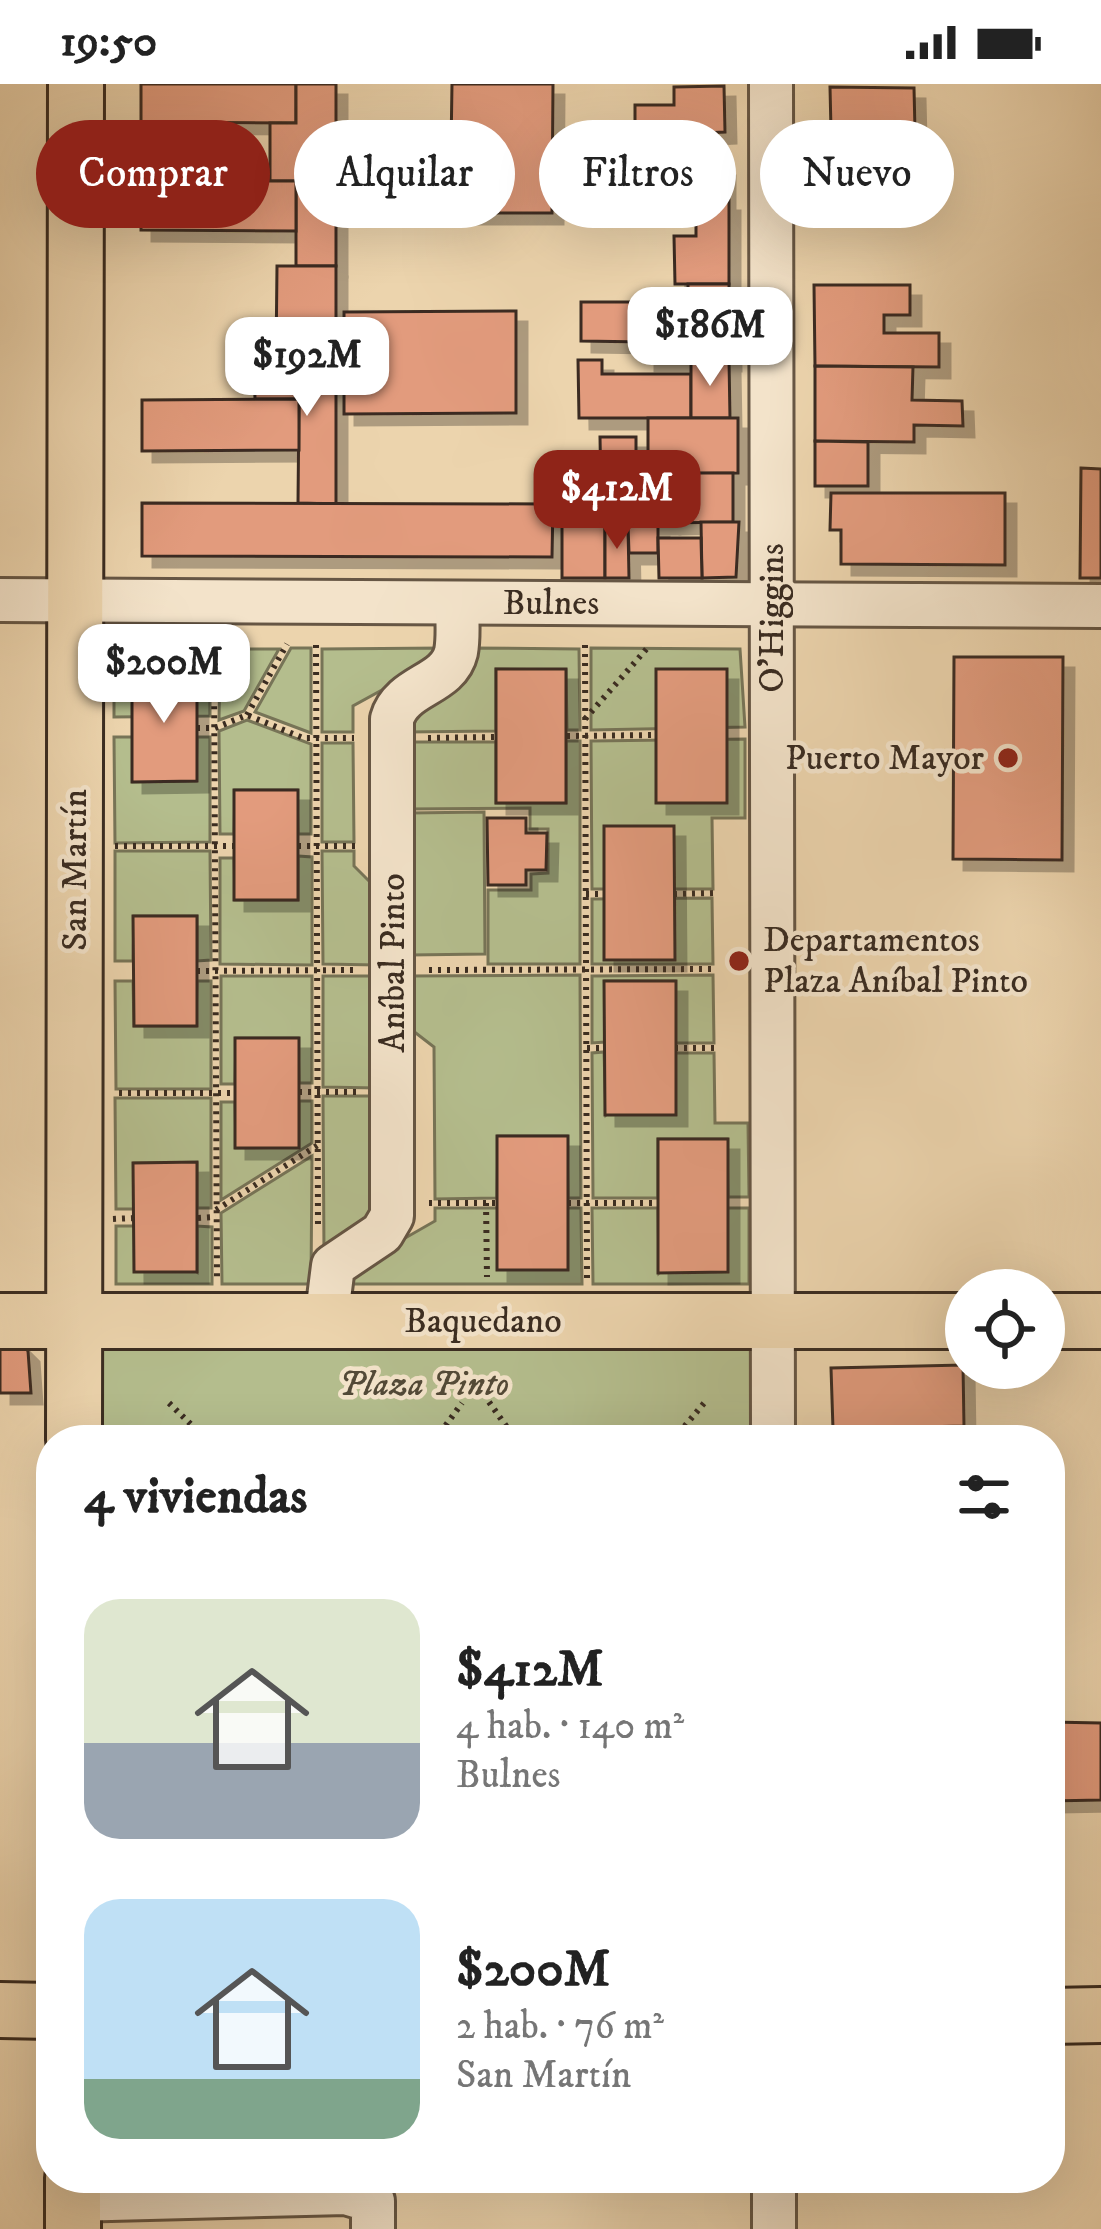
<!DOCTYPE html>
<html lang="es">
<head>
<meta charset="utf-8">
<style>
	body { margin:0; font-family:"IM FELL DW Pica",serif; background:#f2f2f2; color:#222; height:100vh; display:flex; flex-direction:column; font-size:45px; white-space:nowrap }
	* { box-sizing:border-box; margin:0 }
	p { font-size:39px; color:#767676 }
	.icon { flex:none; width:66px; height:66px; fill:none; stroke:currentColor; stroke-width:2; stroke-linecap:round; stroke-linejoin:round }
	.map { position:relative; flex:1; overflow:hidden }
	.sheet { position:absolute; left:36px; top:1341px; width:1029px; height:768px; display:flex; flex-direction:column; background:#fff; border-radius:48px; box-shadow:0 12px 48px #0002 }
	.sheet>* { flex:none }
	.top-card { position:absolute; left:36px; top:36px; width:1029px; height:108px; display:flex; gap:24px }
	.fabs { position:absolute; left:945px; top:1185px; display:grid; gap:24px }
	.fabs a { display:grid; place-items:center; width:120px; height:120px; border-radius:50%; background:#fff; box-shadow:0 12px 48px #0002; font-size:60px }
	.price { position:absolute; translate:-50% -102px; padding:0 27px; border-radius:24px; background:#fff; color:#222; font-size:39px; line-height:78px; filter:drop-shadow(0 3px 6px #0008) }
	.price::after { content:''; position:absolute; left:50%; top:72px; width:36px; height:27px; margin-left:-18px; background:inherit; clip-path:polygon(0 0,100% 0,50% 100%) }
	.price.active { background:#8f2418; color:#fff }
	ul { padding:0; list-style:none }
	li { display:flex; align-items:center; gap:36px; height:300px; padding:0 48px }
	li span { display:grid; place-items:center; flex:none; width:336px; height:240px; border-radius:36px; color:#555 }
	li>.icon { margin-inline-start:auto }
	span .icon { width:144px; height:144px; fill:#fffc; stroke-width:1 }
	li b { font-size:51px }
	h2 { display:flex; justify-content:space-between; align-items:center; height:144px; padding:0 48px; font-size:51px }
	.chip { padding:0 42px; border-radius:54px; background:#fff; box-shadow:0 12px 48px #0002; font-size:42px; line-height:108px }
	.chip.active { background:#8f2418; color:#fff }
	.status { display:flex; justify-content:space-between; align-items:center; height:84px; padding:0 60px; background:#fff; direction:ltr }
	.status svg { height:33px; fill:currentColor }
	.map>svg:first-child { display:block }
	.green { fill:#b4bd8d; stroke:#777457; stroke-width:3 }
	.building { fill:#e29b7d; stroke:#3a2c21; stroke-width:3; filter:url(#shadow) }
	.lines { fill:none; stroke-linecap:round; stroke-linejoin:round }
	.minor-casing { stroke:#665644; stroke-width:48 }
	.major-casing { stroke:#3a2c21; stroke-width:60 }
	.path { stroke:#3a2c21; stroke-width:6; stroke-dasharray:3 6; stroke-linecap:butt }
	.minor { stroke:#f3e3ca; stroke-width:42 }
	.major { stroke:#ecd4ad; stroke-width:54 }
	.poi-dot { fill:#8f2418; stroke:#f3e3ca; stroke-width:4.5 }
	.labels { text-anchor:middle; dominant-baseline:central; stroke-width:9; stroke-linejoin:round; paint-order:stroke }
	.street-label { font-size:36px; fill:#3a2c21; stroke:#f3e3ca }
	.poi-label { font-size:36px; fill:#3a2c21; stroke:#f3e3ca; text-anchor:end }
	.park-label { font-size:36px; font-style:italic; fill:#524937; stroke:#f3e3ca }
</style>
</head>
<body>
<div class="status"><b>19:50</b><svg viewBox="0 0 49 12"><path d="M0 12V9h3v3zM5 12V6h3v6zM10 12V3h3v9zM15 12V0h3v12zM26 1h20v11H26zM47 4h2v5h-2z"/></svg></div>
<div class="map">
<svg width="1101" height="2145" viewBox="0 0 1101 2145">
	<defs>
		<filter id="shadow"><feDropShadow dx="11" dy="11" stdDeviation="0" flood-color="#0004"/></filter>
	</defs>
	<rect width="100%" height="100%" fill="#ecd4ad"/>
	<filter id="stains"><feTurbulence type="fractalNoise" baseFrequency=".00167" numOctaves="4"/><feColorMatrix values="0 0 0 0 .2 0 0 0 0 .09 0 0 0 0 .02 0 0 0 .5 -.17"/></filter>
	<radialGradient id="worn" r=".72"><stop offset=".6" stop-color="#630" stop-opacity="0"/><stop offset="1" stop-color="#630" stop-opacity=".3"/></radialGradient>
	<g class="green">
		<path d="M 114,564 L 201,564 L 210,583 L 210,632 L 114,633 Z"/>
		<path d="M 291,564 L 311,564 L 311,649 L 255,628 Z"/>
		<path d="M 441,564 L 433,578 L 353,622 L 353,648 L 322,648 L 322,565 Z"/>
		<path d="M 472,564 L 579,565 L 580,646 L 567,646 L 566,586 L 496,585 L 496,647 L 407,648 L 407,637 Z"/>
		<path d="M 591,564 L 740,565 L 745,643 L 591,646 Z"/>
		<path d="M 212,565 L 279,565 L 244,627 L 219,636 L 220,582 Z"/>
		<path d="M 247,636 L 311,660 L 311,750 L 298,750 L 297,706 L 235,706 L 234,750 L 220,750 L 219,647 Z"/>
		<path d="M 114,653 L 133,653 L 133,698 L 196,697 L 197,653 L 210,653 L 210,758 L 115,759 Z"/>
		<path d="M 745,655 L 745,734 L 712,734 L 713,805 L 592,805 L 591,657 Z"/>
		<path d="M 566,657 L 580,657 L 580,880 L 488,880 L 488,806 L 531,806 L 531,790 L 548,789 L 548,745 L 530,745 L 530,724 L 407,725 L 407,658 L 496,658 L 496,719 L 566,719 Z"/>
		<path d="M 322,659 L 353,659 L 354,758 L 322,758 Z"/>
		<path d="M 484,728 L 485,870 L 410,871 L 409,729 Z"/>
		<path d="M 115,767 L 210,767 L 211,876 L 197,877 L 197,832 L 134,832 L 133,877 L 115,877 Z"/>
		<path d="M 322,767 L 354,767 L 354,782 L 377,805 L 377,881 L 323,880 Z"/>
		<path d="M 298,772 L 312,773 L 312,881 L 220,880 L 220,774 L 234,774 L 235,816 L 298,816 Z"/>
		<path d="M 712,814 L 713,880 L 592,880 L 592,815 Z"/>
		<path d="M 580,891 L 581,1114 L 568,1114 L 567,1052 L 498,1052 L 497,1114 L 435,1115 L 434,963 L 408,943 L 408,892 Z"/>
		<path d="M 713,891 L 714,959 L 675,959 L 675,897 L 605,897 L 605,958 L 592,959 L 592,892 Z"/>
		<path d="M 221,892 L 312,892 L 312,999 L 299,999 L 298,954 L 236,954 L 235,1000 L 221,1000 Z"/>
		<path d="M 323,892 L 377,892 L 377,1004 L 323,1003 Z"/>
		<path d="M 115,897 L 133,897 L 134,942 L 196,942 L 197,897 L 211,897 L 211,1005 L 116,1005 Z"/>
		<path d="M 604,968 L 606,1031 L 675,969 L 714,969 L 715,1039 L 748,1039 L 749,1113 L 728,1113 L 727,1055 L 658,1055 L 658,1114 L 593,1114 L 592,969 Z"/>
		<path d="M 323,1012 L 377,1012 L 377,1128 L 324,1169 Z"/>
		<path d="M 115,1014 L 211,1014 L 211,1124 L 197,1124 L 197,1079 L 134,1079 L 134,1125 L 116,1125 Z"/>
		<path d="M 299,1017 L 312,1017 L 312,1059 L 221,1116 L 221,1018 L 235,1018 L 236,1064 L 299,1063 Z"/>
		<path d="M 312,1072 L 311,1200 L 222,1200 L 221,1129 Z"/>
		<path d="M 435,1124 L 581,1124 L 582,1200 L 342,1200 L 351,1185 L 435,1137 Z"/>
		<path d="M 592,1124 L 658,1124 L 659,1189 L 728,1124 L 749,1124 L 749,1200 L 593,1200 Z"/>
		<path d="M 116,1142 L 134,1142 L 197,1188 L 197,1142 L 212,1143 L 212,1200 L 116,1200 Z"/>
		<path d="M 85,1245 L 763,1252 L 763,1356 L 84,1356 Z"/>
	</g>
	<g class="building">
		<path d="M 141,0 L 296,0 L 296,39 L 141,38 Z"/>
		<path d="M 296,0 L 336,0 L 336,182 L 296,182 L 296,97 L 270,97 L 270,39 L 296,39 Z"/>
		<path d="M 452,0 L 553,0 L 552,129 L 450,129 Z"/>
		<path d="M 724,2 L 725,48 L 704,49 L 704,65 L 655,64 L 654,48 L 635,47 L 635,21 L 674,21 L 674,3 Z"/>
		<path d="M 830,3 L 914,4 L 915,46 L 831,46 Z"/>
		<path d="M 831,46 L 915,46 L 916,78 L 889,78 L 889,98 L 832,97 Z"/>
		<path d="M 570,63 L 640,64 L 640,116 L 570,115 Z"/>
		<path d="M 673,81 L 724,81 L 724,117 L 674,116 Z"/>
		<path d="M 141,97 L 296,97 L 296,147 L 141,146 Z"/>
		<path d="M 696,116 L 729,116 L 729,200 L 675,200 L 674,152 L 696,152 Z"/>
		<path d="M 277,182 L 336,182 L 336,275 L 276,275 Z"/>
		<path d="M 688,200 L 729,200 L 730,276 L 644,276 L 644,258 L 581,257 L 581,218 L 688,218 Z"/>
		<path d="M 814,201 L 910,201 L 910,231 L 884,231 L 884,249 L 939,249 L 939,283 L 815,282 Z"/>
		<path d="M 516,227 L 516,329 L 344,330 L 344,228 Z"/>
		<path d="M 254,275 L 336,275 L 336,420 L 298,419 L 299,315 L 255,315 Z"/>
		<path d="M 578,276 L 602,276 L 602,290 L 691,290 L 691,334 L 579,334 Z"/>
		<path d="M 691,276 L 729,276 L 730,334 L 691,334 Z"/>
		<path d="M 815,282 L 913,283 L 912,316 L 962,317 L 963,342 L 914,341 L 914,358 L 815,357 Z"/>
		<path d="M 299,315 L 299,366 L 142,367 L 142,316 Z"/>
		<path d="M 648,334 L 738,334 L 738,389 L 648,390 Z"/>
		<path d="M 600,353 L 636,353 L 636,410 L 601,410 Z"/>
		<path d="M 815,357 L 868,358 L 868,402 L 815,402 Z"/>
		<path d="M 1081,384 L 1101,385 L 1101,494 L 1080,494 Z"/>
		<path d="M 685,389 L 733,389 L 733,438 L 669,439 L 670,414 L 685,414 Z"/>
		<rect x="636" y="390" width="33" height="49"/>
		<path d="M 831,409 L 1005,409 L 1005,481 L 841,480 L 841,446 L 830,446 Z"/>
		<path d="M 142,419 L 553,420 L 552,473 L 142,472 Z"/>
		<path d="M 701,438 L 739,438 L 736,493 L 702,494 Z"/>
		<rect x="562" y="442" width="43" height="52"/>
		<path d="M 605,442 L 628,442 L 629,494 L 605,494 Z"/>
		<path d="M 628,442 L 658,442 L 658,469 L 629,469 Z"/>
		<path d="M 658,454 L 701,454 L 702,494 L 659,494 Z"/>
		<path d="M 954,573 L 1063,573 L 1062,776 L 953,775 Z"/>
		<rect x="496" y="585" width="70" height="134"/>
		<rect x="656" y="585" width="71" height="134"/>
		<path d="M 132,587 L 197,587 L 197,697 L 132,698 Z"/>
		<rect x="234" y="706" width="64" height="110"/>
		<path d="M 487,734 L 526,734 L 526,749 L 547,749 L 546,786 L 526,786 L 526,801 L 488,801 Z"/>
		<path d="M 604,742 L 674,742 L 675,876 L 604,876 Z"/>
		<path d="M 133,832 L 197,832 L 197,942 L 134,942 Z"/>
		<path d="M 604,897 L 676,897 L 676,1031 L 605,1031 Z"/>
		<rect x="235" y="954" width="64" height="110"/>
		<rect x="497" y="1052" width="71" height="134"/>
		<path d="M 658,1055 L 728,1055 L 728,1188 L 658,1189 Z"/>
		<path d="M 197,1078 L 197,1188 L 134,1188 L 133,1079 Z"/>
		<path d="M 14,1253 L 28,1267 L 31,1309 L 0,1309 L 0,1254 Z"/>
		<path d="M 963,1281 L 964,1342 L 833,1345 L 831,1284 Z"/>
		<path d="M 1050,1638 L 1101,1639 L 1101,1716 L 1050,1717 Z"/>
	</g>
	<g class="lines">
		<defs>
			<g id="minor">
				<path d="M 771,0 L 773,1356"/>
				<path d="M 0,516 L 1101,522"/>
				<path d="M 326,1238 L 333,1182 L 382,1149 L 392,1132 L 392,635 C 402,600 448,602 456,568 C 459,552 457,534 457,519"/>
				<path d="M 774,2094 L 774,2145"/>
				<path d="M 72,2116 L 346,2109 L 373,2117 L 373,2145"/>
			</g>
			<g id="major">
				<path d="M 0,1237 L 966,1237"/>
				<path d="M 1044,1237 L 1101,1237"/>
				<path d="M 74,1356 L 76,0"/>
				<path d="M 0,1926 L 51,1927"/>
				<path d="M 1050,1932 L 1101,1931"/>
				<path d="M 73,2094 L 73,2145"/>
			</g>
		</defs>
		<use href="#minor" class="minor-casing"/>
		<use href="#major" class="major-casing"/>
		<g class="path">
			<path d="M 205,561 L 214,583 L 217,1194"/>
			<path d="M 316,561 L 318,1146"/>
			<path d="M 585,561 L 587,1194"/>
			<path d="M 247,631 L 287,560"/>
			<path d="M 585,635 L 650,561"/>
			<path d="M 197,644 L 215,644 L 247,631 L 303,654 L 354,654"/>
			<path d="M 567,652 L 656,651"/>
			<path d="M 428,654 L 496,653"/>
			<path d="M 115,762 L 234,762"/>
			<path d="M 298,762 L 355,762"/>
			<path d="M 586,810 L 604,810"/>
			<path d="M 674,810 L 717,809"/>
			<path d="M 429,886 L 717,885"/>
			<path d="M 197,887 L 355,886"/>
			<path d="M 587,964 L 605,964"/>
			<path d="M 675,964 L 718,964"/>
			<path d="M 299,1008 L 356,1008"/>
			<path d="M 119,1009 L 235,1009"/>
			<path d="M 429,1119 L 497,1119"/>
			<path d="M 486,1119 L 487,1193"/>
			<path d="M 568,1119 L 658,1119"/>
			<path d="M 216,1126 L 318,1061"/>
			<path d="M 198,1134 L 216,1133"/>
			<path d="M 113,1135 L 134,1134"/>
			<path d="M 489,1318 L 516,1356"/>
			<path d="M 169,1319 L 207,1356"/>
			<path d="M 435,1356 L 462,1319"/>
			<path d="M 673,1356 L 705,1318"/>
		</g>
		<use href="#minor" class="minor"/>
		<use href="#major" class="major"/>
	</g>
	<g class="poi-dot">
		<circle cx="1008" cy="674" r="12"/>
		<circle cx="739" cy="877" r="12"/>
	</g>
	<g class="labels">
		<g class="street-label">
			<text x="551" y="519">Bulnes</text>
			<text transform="translate(772 534) rotate(-90)">O'Higgins</text>
			<text transform="translate(75 786) rotate(-90)">San Martín</text>
			<text transform="translate(393 879) rotate(-90)">Aníbal Pinto</text>
			<text x="483" y="1237">Baquedano</text>
		</g>
		<g class="poi-label">
			<text x="984" y="674">Puerto Mayor</text>
			<text x="763" y="856" text-anchor="start">Departamentos<tspan x="763" dy="41">Plaza Aníbal Pinto</tspan></text>
		</g>
		<g class="park-label">
			<text x="424" y="1300">Plaza Pinto</text>
		</g>
	</g>
	<rect width="100%" height="100%" filter="url(#stains)"/>
	<rect width="100%" height="100%" fill="url(#worn)"/>
</svg>
<div class="fabs">
<a><svg class="icon" aria-label="locate" viewBox="0 0 24 24"><circle cx="12" cy="12" r="6"/><path d="M12 2v4M12 18v4M2 12h4M18 12h4"/></svg></a>
</div>
<b class="price" style="left:710px;top:305px">$186M</b>
<b class="price" style="left:307px;top:335px">$192M</b>
<b class="price active" style="left:617px;top:468px">$412M</b>
<b class="price" style="left:164px;top:642px">$200M</b>
<div class="top-card">
<a class="chip active">Comprar</a>
<a class="chip">Alquilar</a>
<a class="chip">Filtros</a>
<a class="chip">Nuevo</a>
</div>
<section class="sheet">
<h2>4 viviendas<svg class="icon" aria-label="filters" viewBox="0 0 24 24"><path d="M4 7h16M4 17h16"/><circle cx="9" cy="7" r="2"/><circle cx="15" cy="17" r="2"/></svg></h2>
<ul>
<li><span style="background:linear-gradient(#dfe7d0 60%,#9aa5b1 0)"><svg class="icon" aria-label="home" viewBox="0 0 24 24"><path d="M3 11l9-7 9 7M6 9v11h12V9"/></svg></span><div><b>$412M</b><p>4 hab. · 140 m²</p><p>Bulnes</p></div></li>
<li><span style="background:linear-gradient(#bfe0f5 75%,#7fa58c 0)"><svg class="icon" aria-label="home" viewBox="0 0 24 24"><path d="M3 11l9-7 9 7M6 9v11h12V9"/></svg></span><div><b>$200M</b><p>2 hab. · 76 m²</p><p>San Martín</p></div></li>
</ul>
</section>
</div>
</body>
</html>
